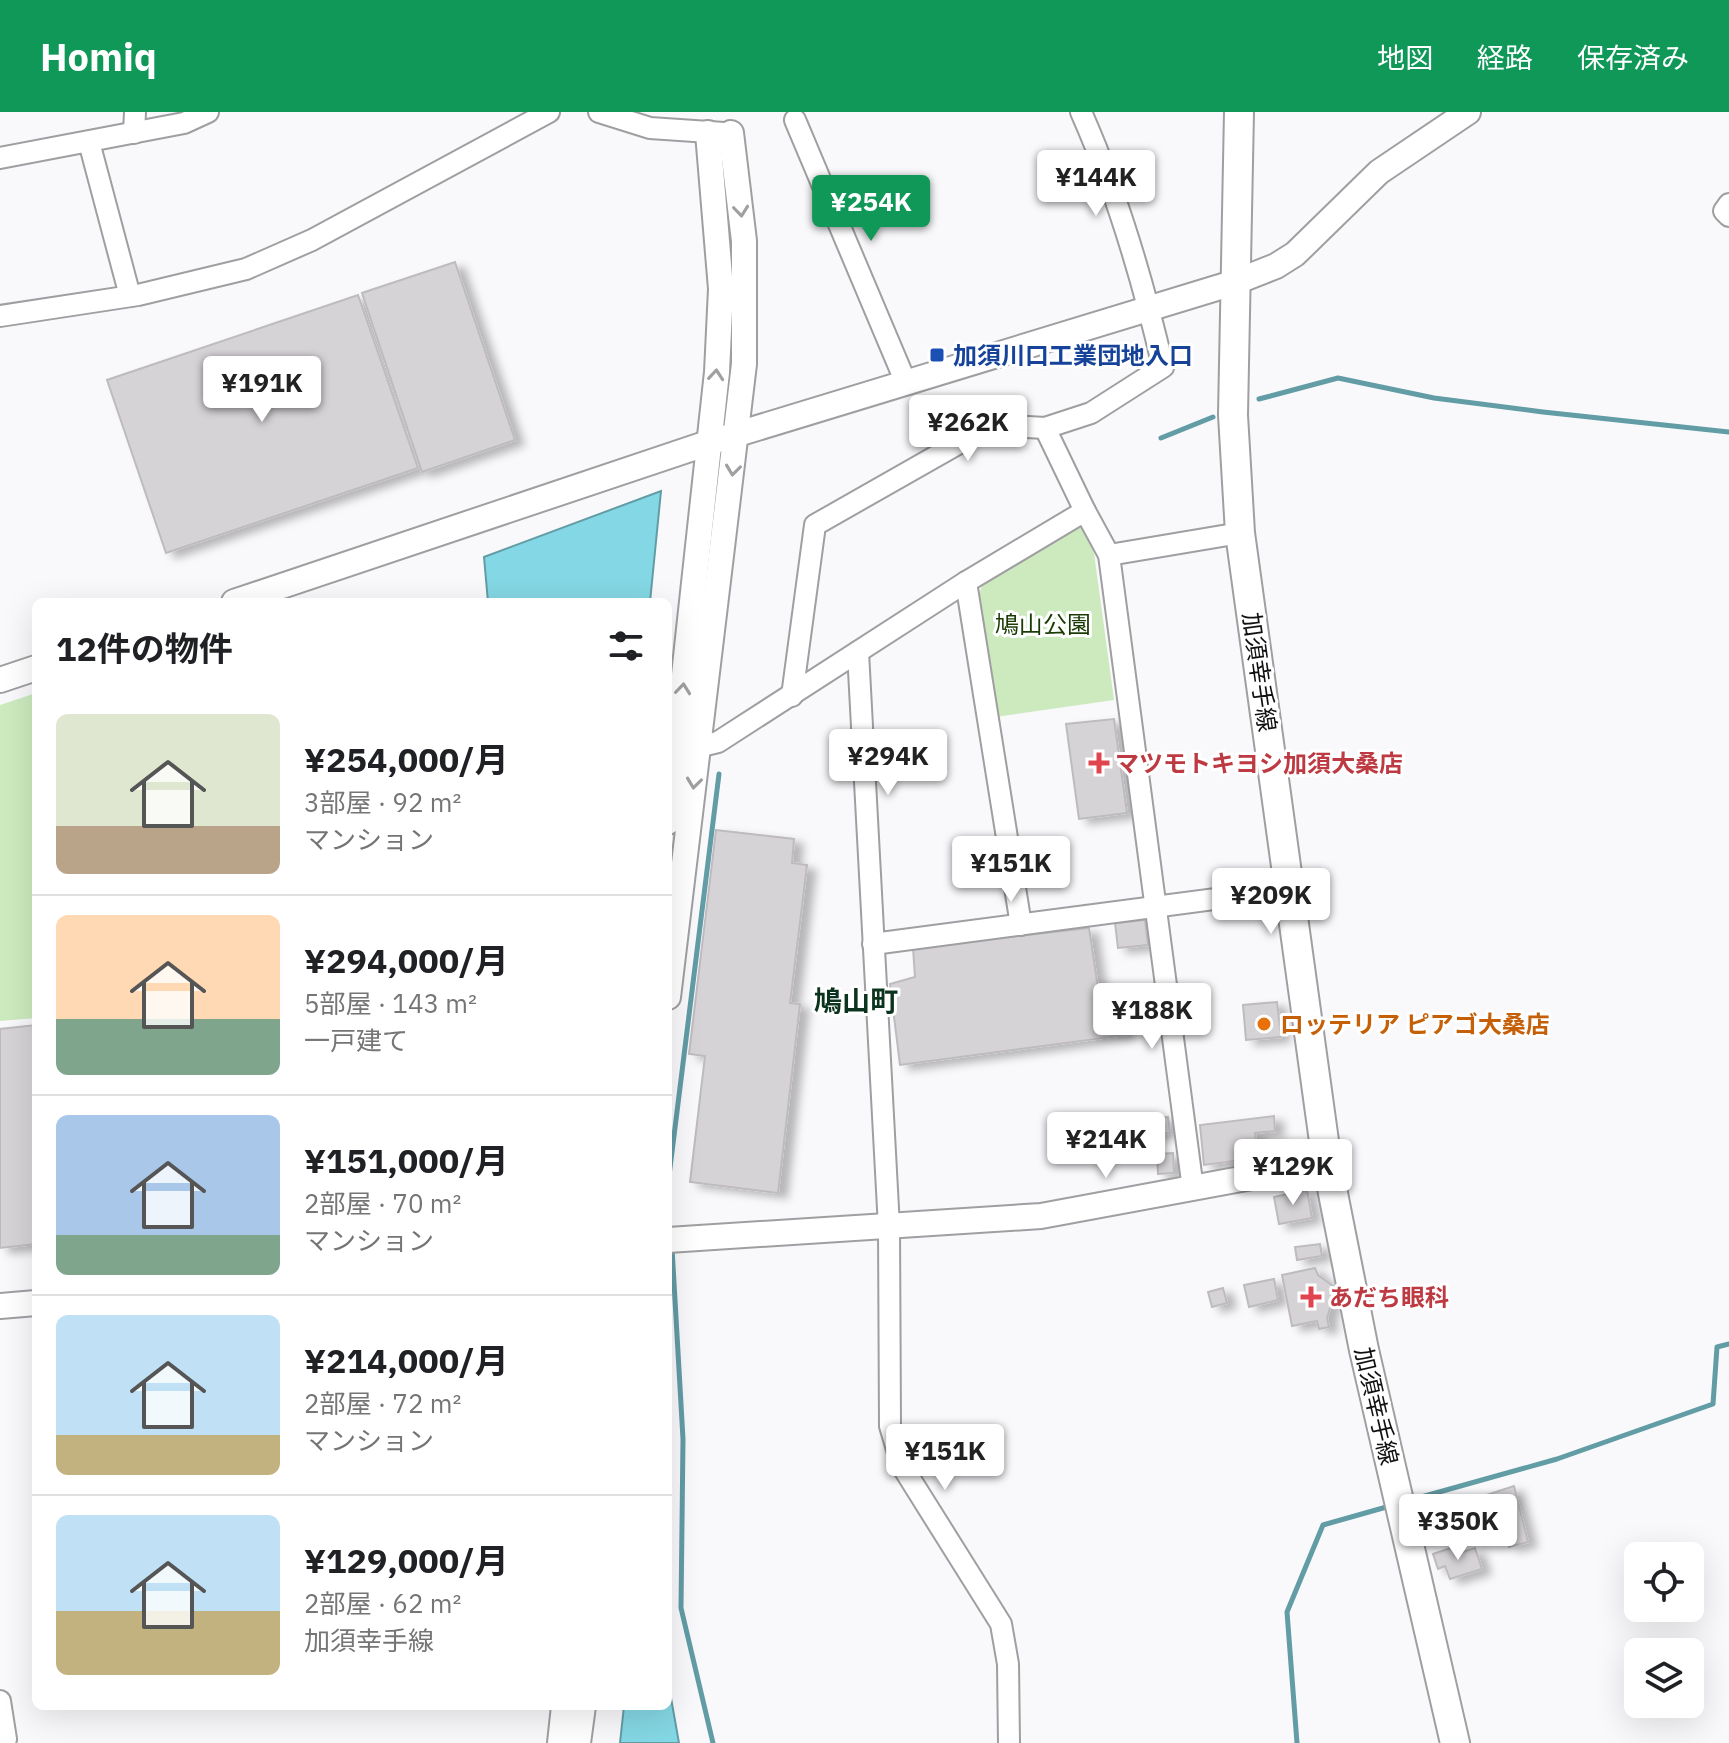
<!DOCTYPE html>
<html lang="ja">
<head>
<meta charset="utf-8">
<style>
	body { margin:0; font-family:"IBM Plex Sans","Noto Sans JP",sans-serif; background:#f6f6f6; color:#202124; height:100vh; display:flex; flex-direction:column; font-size:30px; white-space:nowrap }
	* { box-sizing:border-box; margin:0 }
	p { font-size:26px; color:#757577 }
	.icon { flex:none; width:44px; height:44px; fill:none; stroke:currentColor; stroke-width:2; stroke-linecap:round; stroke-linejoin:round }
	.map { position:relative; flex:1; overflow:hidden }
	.details { position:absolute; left:32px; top:486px; width:640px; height:1112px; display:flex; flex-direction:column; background:#fff; border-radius:12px; box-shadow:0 8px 32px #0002 }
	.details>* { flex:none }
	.tools { position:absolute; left:1624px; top:1430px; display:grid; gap:16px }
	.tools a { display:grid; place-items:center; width:80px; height:80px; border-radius:12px; background:#fff; box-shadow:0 8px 32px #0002; font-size:40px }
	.price { position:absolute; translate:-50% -68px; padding:0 18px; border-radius:8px; background:#fff; color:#222; font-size:26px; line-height:52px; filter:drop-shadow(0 2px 4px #0008) }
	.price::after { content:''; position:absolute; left:50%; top:48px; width:24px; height:18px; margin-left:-12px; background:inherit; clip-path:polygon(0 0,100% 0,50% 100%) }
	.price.current { background:#0f9858; color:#fff }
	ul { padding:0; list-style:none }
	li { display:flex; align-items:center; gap:24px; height:200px; padding:0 24px }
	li+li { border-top:2px solid #e0e0e0 }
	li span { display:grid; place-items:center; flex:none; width:224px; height:160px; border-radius:12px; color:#555 }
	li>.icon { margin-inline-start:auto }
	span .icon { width:96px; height:96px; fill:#fffc; stroke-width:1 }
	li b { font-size:34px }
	h2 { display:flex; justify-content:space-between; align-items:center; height:96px; padding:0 24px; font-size:34px }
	header { display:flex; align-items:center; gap:48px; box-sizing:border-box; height:112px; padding:0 40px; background:#0f9858; color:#fff }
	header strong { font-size:38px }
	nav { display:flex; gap:44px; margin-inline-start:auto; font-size:28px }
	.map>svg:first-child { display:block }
	.green { fill:#cceabe }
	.water { fill:#84d7e4; stroke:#629ca5; stroke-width:2 }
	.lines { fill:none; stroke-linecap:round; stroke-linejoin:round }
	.stream { stroke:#629ca5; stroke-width:5 }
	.building { fill:#d6d3d6; stroke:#bebbbe; stroke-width:2; filter:url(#shadow) }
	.minor-casing { stroke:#9f9fa2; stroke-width:24 }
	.tertiary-casing { stroke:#9f9fa2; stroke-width:28 }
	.secondary-casing { stroke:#9f9fa2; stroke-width:32 }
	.minor { stroke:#fff; stroke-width:20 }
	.tertiary { stroke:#fff; stroke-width:24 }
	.secondary { stroke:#fff; stroke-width:28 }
	.oneway { stroke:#a0a0a0 }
	.transit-dot { fill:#1a4fb4; stroke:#fff; stroke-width:3 }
	.health-dot { fill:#e0444e; stroke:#fff; stroke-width:3 }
	.food-dot { fill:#e8710a; stroke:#fff; stroke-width:3 }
	.labels { text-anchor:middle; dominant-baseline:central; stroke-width:6; stroke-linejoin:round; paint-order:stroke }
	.transit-label { font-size:24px; font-weight:bold; fill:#164399; stroke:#fff; text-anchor:start }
	.park-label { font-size:24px; fill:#1a3b03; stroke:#fff }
	.street-label { font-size:24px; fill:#111112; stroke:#fff }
	.health-label { font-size:24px; font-weight:bold; fill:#be3a42; stroke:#fff; text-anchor:start }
	.food-label { font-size:24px; font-weight:bold; fill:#c56008; stroke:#fff; text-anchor:start }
	.quarter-label { font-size:28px; font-weight:bold; fill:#0b331d; stroke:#fff }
</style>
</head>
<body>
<header>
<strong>Homiq</strong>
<nav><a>地図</a><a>経路</a><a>保存済み</a></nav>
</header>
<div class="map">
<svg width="1729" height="1631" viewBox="0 0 1729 1631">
	<defs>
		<filter id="shadow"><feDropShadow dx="9" dy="5" stdDeviation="4" flood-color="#0004"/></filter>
	</defs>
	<rect width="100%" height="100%" fill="#f9f9fc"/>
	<g class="green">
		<path d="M 1081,413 L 1094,441 L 1114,588 L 996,605 L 978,486 L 982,473 Z"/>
		<path d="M 36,581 L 36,906 L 0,909 L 0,593 Z"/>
	</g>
	<g class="water">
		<path d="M 661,379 L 650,490 L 488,490 L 484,445 Z"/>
		<path d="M 668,1569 L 679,1631 L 620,1631 L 624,1594 L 668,1594 Z"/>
	</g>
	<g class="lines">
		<g class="stream">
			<path d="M 1259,287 L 1338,266 L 1434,286 L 1543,300 L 1729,320"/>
			<path d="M 1161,326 L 1213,305"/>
			<path d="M 668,1072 L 719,662"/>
			<path d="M 668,1095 L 670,1122"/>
			<path d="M 672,1136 L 683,1327 L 681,1496 L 713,1631"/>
			<path d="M 1407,1389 L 1557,1347 L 1713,1292 L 1717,1235 L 1729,1232"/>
			<path d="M 1297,1631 L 1287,1500 L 1323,1413 L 1390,1394"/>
		</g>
	</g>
	<g class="building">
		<path d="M 455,150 L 515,328 L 422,360 L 362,181 Z"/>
		<path d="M 358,183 L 418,356 L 166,441 L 107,268 Z"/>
		<path d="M 1114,607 L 1127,701 L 1079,707 L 1066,612 Z"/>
		<path d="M 716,718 L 794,727 L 792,751 L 807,753 L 790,891 L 800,892 L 778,1081 L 690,1070 L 705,944 L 689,942 Z"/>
		<path d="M 1145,808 L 1148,833 L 1118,836 L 1115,811 Z"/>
		<path d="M 1089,816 L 1103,909 L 1123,907 L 1126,923 L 900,953 L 890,872 L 915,865 L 913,836 Z"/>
		<path d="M 1277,890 L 1281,925 L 1246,928 L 1243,893 Z"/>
		<path d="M 36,913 L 36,1132 L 0,1136 L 0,917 Z"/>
		<path d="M 1274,1004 L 1275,1019 L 1255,1021 L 1258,1046 L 1204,1053 L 1200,1013 Z"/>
		<path d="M 1168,1005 L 1170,1021 L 1134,1026 L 1132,1010 Z"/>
		<path d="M 1173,1041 L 1174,1061 L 1158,1062 L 1157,1042 Z"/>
		<path d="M 1307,1078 L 1312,1106 L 1279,1112 L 1274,1085 Z"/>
		<path d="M 1320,1132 L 1322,1144 L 1297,1148 L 1295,1135 Z"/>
		<path d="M 1315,1156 L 1318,1163 L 1336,1176 L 1327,1206 L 1329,1215 L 1319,1217 L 1317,1209 L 1292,1214 L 1282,1163 Z"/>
		<path d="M 1274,1167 L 1278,1188 L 1249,1195 L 1244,1173 Z"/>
		<path d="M 1223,1176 L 1227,1191 L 1212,1195 L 1208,1180 Z"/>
		<path d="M 1514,1374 L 1528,1430 L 1509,1435 L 1504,1420 L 1485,1409 L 1466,1413 L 1462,1391 Z"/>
		<path d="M 1457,1434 L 1460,1441 L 1475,1436 L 1482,1457 L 1450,1467 L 1445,1454 L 1438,1457 L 1433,1442 Z"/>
	</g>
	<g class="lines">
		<defs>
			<g id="minor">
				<path d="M 599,0 L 650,16 L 724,21"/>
				<path d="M 795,8 L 906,271"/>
				<path d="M 134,21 L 135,0"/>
				<path d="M 89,30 L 130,184"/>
				<path d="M 0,46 L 184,11 L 208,0"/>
				<path d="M 1729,92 L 1724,99 L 1729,104"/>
				<path d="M 0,204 L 138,183 L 246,157 L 312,128 L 549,0"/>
				<path d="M 1045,316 L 1085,399"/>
				<path d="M 1109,443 L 1240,421"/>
				<path d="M 966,470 L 1021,813"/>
				<path d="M 858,540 L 889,1115 L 890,1314 L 902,1354 L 1001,1512 L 1008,1552 L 1009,1631"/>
				<path d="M 792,584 L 815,413 L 991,313 L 1045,316 L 1091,301 L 1163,255 C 1143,169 1117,81 1081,0"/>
				<path d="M 685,638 L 718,630 L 966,470 L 1085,399 L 1109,443 L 1193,1077"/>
				<path d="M 873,832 L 1291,777"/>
				<path d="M 0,1589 L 6,1627 L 0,1627"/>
			</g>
			<g id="tertiary">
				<path d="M 234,490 L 708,331 L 1233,171 L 1276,154 L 1295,142 L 1379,60 L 1468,0"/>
				<path d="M 0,568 L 36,556"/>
				<path d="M 668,710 L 717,260 L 721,177 L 708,21"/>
				<path d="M 668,885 L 744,252 L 744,129 L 731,21"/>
				<path d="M 668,1128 L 1041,1104 L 1327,1051"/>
				<path d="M 0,1194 L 36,1191"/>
				<path d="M 560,1631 L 564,1594"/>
				<path d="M 578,1631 L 583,1594"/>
			</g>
			<path id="secondary" d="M 1239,0 L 1233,303 L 1240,421 L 1327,1051 L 1364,1238 L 1455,1631"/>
		</defs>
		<use href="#minor" class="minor-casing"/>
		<use href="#tertiary" class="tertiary-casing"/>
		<use href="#secondary" class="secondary-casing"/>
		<use href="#minor" class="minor"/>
		<use href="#tertiary" class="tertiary"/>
		<use href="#secondary" class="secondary"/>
	</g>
	<defs><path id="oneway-chevron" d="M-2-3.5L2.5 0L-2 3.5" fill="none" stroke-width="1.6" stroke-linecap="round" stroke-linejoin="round" transform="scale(2)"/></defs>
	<g class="oneway">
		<use href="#oneway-chevron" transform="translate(741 99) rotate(84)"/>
		<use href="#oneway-chevron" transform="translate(716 263) rotate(-85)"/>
		<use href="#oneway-chevron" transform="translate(733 358) rotate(97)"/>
		<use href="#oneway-chevron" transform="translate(683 577) rotate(-84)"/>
		<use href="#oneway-chevron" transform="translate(694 671) rotate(97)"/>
	</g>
	<rect class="transit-dot" x="929" y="235" width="16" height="16" rx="4"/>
	<g class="health-dot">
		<path d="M1095 639h8v8h8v8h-8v8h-8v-8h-8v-8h8z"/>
		<path d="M1307 1173h8v8h8v8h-8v8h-8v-8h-8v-8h8z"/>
	</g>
	<circle class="food-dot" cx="1264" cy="912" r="8"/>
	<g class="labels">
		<g class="transit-label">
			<text x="953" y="243">加須川口工業団地入口</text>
		</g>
		<g class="park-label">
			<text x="1043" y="512">鳩山公園</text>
		</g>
		<g class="street-label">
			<text transform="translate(1260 560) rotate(82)">加須幸手線</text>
			<text transform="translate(1377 1294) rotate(77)">加須幸手線</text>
		</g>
		<g class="health-label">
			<text x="1115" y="651">マツモトキヨシ加須大桑店</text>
			<text x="1329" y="1185">あだち眼科</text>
		</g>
		<g class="food-label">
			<text x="1280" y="912">ロッテリア ピアゴ大桑店</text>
		</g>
		<g class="quarter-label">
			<text x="856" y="888">鳩山町</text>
		</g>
	</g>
</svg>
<div class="tools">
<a><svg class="icon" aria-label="locate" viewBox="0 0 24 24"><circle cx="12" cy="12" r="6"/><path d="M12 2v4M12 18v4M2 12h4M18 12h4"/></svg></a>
<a><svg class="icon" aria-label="layers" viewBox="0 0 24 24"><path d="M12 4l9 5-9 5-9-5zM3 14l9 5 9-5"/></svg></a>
</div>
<b class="price" style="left:1096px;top:106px">¥144K</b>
<b class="price current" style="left:871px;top:131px">¥254K</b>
<b class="price" style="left:262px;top:312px">¥191K</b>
<b class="price" style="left:968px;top:351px">¥262K</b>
<b class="price" style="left:888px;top:685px">¥294K</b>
<b class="price" style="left:1011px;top:792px">¥151K</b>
<b class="price" style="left:1271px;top:824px">¥209K</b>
<b class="price" style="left:1152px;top:939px">¥188K</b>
<b class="price" style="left:1106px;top:1068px">¥214K</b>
<b class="price" style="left:1293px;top:1095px">¥129K</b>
<b class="price" style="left:945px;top:1380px">¥151K</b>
<b class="price" style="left:1458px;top:1450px">¥350K</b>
<section class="details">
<h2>12件の物件<svg class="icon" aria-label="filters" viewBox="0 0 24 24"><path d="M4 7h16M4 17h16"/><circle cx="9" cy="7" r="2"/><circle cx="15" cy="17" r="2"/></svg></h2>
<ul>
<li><span style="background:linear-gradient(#dfe7d0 70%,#b9a48a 0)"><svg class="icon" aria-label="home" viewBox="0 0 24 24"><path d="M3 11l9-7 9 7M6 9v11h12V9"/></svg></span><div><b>¥254,000/月</b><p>3部屋 · 92 m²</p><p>マンション</p></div></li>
<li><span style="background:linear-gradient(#ffd9b3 65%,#7fa58c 0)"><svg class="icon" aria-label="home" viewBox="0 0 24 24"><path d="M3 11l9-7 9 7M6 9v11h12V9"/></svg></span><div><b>¥294,000/月</b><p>5部屋 · 143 m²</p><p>一戸建て</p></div></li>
<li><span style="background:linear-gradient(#a9c7e8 75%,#7fa58c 0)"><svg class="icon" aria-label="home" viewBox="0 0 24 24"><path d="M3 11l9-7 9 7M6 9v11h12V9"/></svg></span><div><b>¥151,000/月</b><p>2部屋 · 70 m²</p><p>マンション</p></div></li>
<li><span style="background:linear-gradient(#bfe0f5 75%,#c2b280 0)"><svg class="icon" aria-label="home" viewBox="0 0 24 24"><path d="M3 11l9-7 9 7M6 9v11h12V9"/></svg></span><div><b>¥214,000/月</b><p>2部屋 · 72 m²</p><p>マンション</p></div></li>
<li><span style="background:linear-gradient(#bfe0f5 60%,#c2b280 0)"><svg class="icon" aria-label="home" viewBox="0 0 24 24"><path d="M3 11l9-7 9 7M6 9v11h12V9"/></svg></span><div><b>¥129,000/月</b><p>2部屋 · 62 m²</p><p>加須幸手線</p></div></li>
</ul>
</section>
</div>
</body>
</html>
